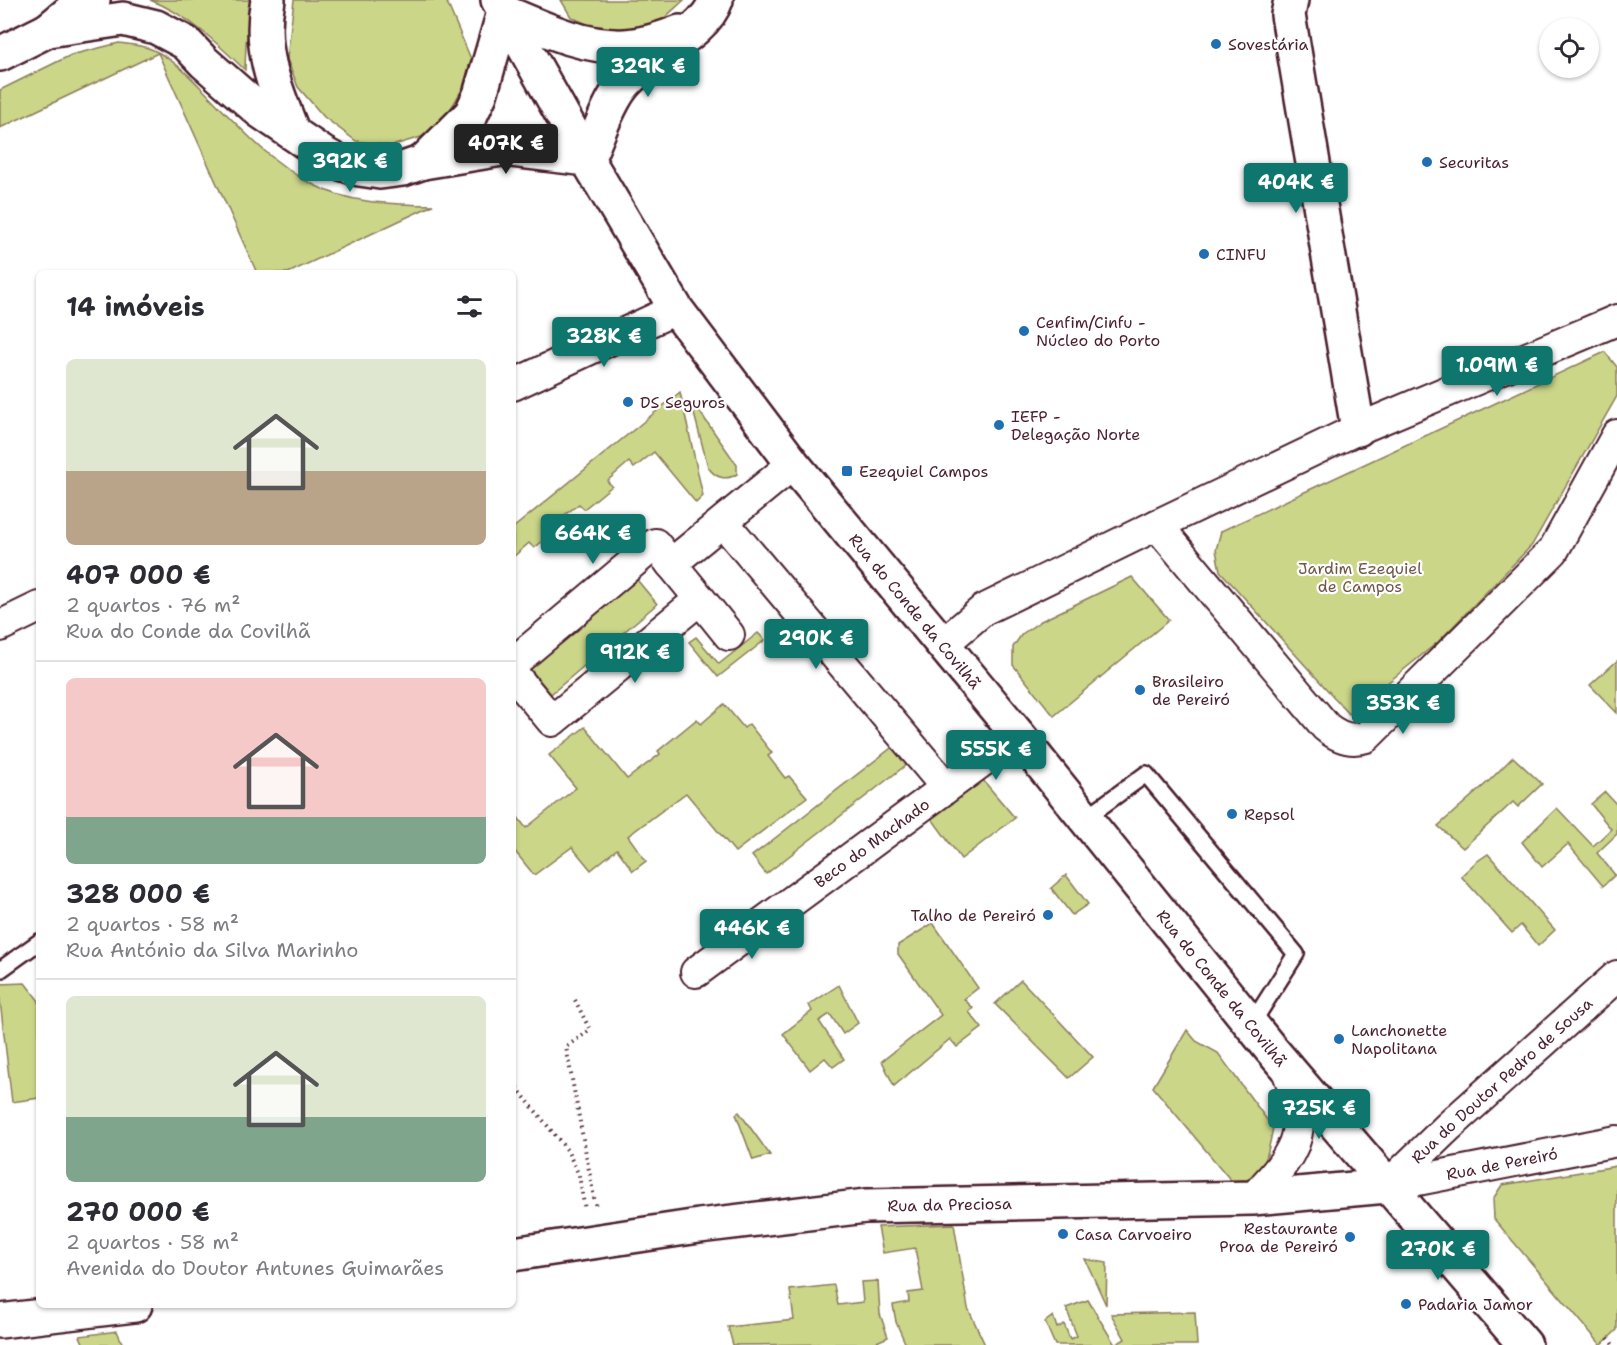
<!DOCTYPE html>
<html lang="pt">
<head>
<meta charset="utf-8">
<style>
	body { margin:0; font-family:"Shantell Sans",sans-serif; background:#f2f2f3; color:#2b2b33; height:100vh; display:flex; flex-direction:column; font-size:22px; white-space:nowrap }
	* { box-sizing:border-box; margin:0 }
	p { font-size:20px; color:#7c7c81 }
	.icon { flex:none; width:33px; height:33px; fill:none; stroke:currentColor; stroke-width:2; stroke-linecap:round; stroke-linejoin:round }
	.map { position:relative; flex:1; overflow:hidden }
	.sheet { position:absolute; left:36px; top:270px; width:480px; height:1038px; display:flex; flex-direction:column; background:#fff; border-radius:9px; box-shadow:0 2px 4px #0004 }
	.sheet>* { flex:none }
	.buttons { position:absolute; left:1539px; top:18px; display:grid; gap:12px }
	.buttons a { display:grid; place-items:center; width:60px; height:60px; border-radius:50%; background:#fff; box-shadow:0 2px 4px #0004; font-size:30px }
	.price { position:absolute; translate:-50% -51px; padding:0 14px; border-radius:6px; background:#0f766e; color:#fff; font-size:20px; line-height:39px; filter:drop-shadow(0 2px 3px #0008) }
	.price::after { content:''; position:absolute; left:50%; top:36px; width:18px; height:14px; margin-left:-9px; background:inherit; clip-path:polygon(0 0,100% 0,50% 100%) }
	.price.on { background:#222; color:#fff }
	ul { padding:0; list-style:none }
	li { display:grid; align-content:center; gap:12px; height:318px; padding:0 30px }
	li+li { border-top:2px solid #e1e1e2 }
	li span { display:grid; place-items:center; height:186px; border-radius:9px; color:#555 }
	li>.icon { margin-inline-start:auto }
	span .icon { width:108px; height:108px; fill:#fffc; stroke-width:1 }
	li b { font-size:26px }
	h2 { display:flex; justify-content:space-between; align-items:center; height:72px; padding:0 30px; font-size:26px }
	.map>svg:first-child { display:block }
	.green { fill:#cbd689; stroke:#8a7a5a; stroke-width:1.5 }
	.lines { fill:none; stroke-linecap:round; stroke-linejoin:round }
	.service-casing { stroke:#4a1f2b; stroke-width:20 }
	.minor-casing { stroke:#4a1f2b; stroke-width:34 }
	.tertiary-casing { stroke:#4a1f2b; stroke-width:38 }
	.secondary-casing { stroke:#4a1f2b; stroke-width:38 }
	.primary-casing { stroke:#4a1f2b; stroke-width:38 }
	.motorway-casing { stroke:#4a1f2b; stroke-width:38 }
	.path { stroke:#4a1f2b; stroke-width:4; stroke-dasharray:1.5 4.5; stroke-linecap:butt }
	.service { stroke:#fff; stroke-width:15 }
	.minor { stroke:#fff; stroke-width:30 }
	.tertiary { stroke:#fff; stroke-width:33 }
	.secondary { stroke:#fff; stroke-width:33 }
	.primary { stroke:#fff; stroke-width:33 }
	.motorway { stroke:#fff; stroke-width:33 }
	.poi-dot { fill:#1f6fb2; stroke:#fff; stroke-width:2 }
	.labels { text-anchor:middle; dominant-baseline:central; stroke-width:4.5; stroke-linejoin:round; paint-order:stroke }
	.poi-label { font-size:16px; fill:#4a1f2b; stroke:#fff; text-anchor:start }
	.park-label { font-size:16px; fill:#715647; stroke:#fff }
	.street-label { font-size:16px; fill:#4a1f2b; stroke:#fff }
</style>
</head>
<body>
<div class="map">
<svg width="1617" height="1345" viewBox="0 0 1617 1345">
	<rect width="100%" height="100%" fill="#fff"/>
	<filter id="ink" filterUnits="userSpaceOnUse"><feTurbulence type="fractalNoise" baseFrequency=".0167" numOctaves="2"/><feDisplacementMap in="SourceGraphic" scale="12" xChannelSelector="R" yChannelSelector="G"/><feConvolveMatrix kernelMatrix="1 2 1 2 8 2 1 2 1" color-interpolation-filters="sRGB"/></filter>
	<g filter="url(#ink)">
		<g class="green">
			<path d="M 150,0 L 253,0 L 246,43 L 245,70 C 217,43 187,14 150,0 Z"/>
			<path d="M 294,0 L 446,0 L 471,59 L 463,88 L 446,117 L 421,137 L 391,146 L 356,141 L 324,117 L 298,87 L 287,59 Z"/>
			<path d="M 561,0 L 684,0 L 661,21 L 635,30 L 603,31 L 571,17 Z"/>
			<path d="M 119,43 C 129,44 141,45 151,49 C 175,59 193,80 211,98 C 241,129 273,164 312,184 C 349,204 392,204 433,205 L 288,273 L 257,273 L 158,53 L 0,128 L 0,90 L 71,55 Z"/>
			<path d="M 1605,352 L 1617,367 L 1617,396 L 1532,545 L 1438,642 L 1349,714 L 1220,571 L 1216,550 L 1221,531 Z"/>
			<path d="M 680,392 L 703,496 L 696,503 L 654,452 L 634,468 L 629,462 L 607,481 L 612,486 L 584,509 L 579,504 L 557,521 L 561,527 L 534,548 L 529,543 L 513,557 L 513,528 Z"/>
			<path d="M 695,405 L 737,465 L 737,474 C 726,481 715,478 708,467 L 692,406 Z"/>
			<path d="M 633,575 L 657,604 L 551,694 L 527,665 Z"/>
			<path d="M 1132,577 L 1169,620 L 1054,716 L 1013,665 L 1013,647 L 1022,634 L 1041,621 Z"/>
			<path d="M 758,633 L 765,640 L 718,677 L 689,642 L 696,637 L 719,664 Z"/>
			<path d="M 1617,661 L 1617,713 L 1590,685 Z"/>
			<path d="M 724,704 L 744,728 L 749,724 L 772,753 L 768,756 L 785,778 L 789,776 L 807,797 L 735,852 L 686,793 L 628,836 L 646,861 L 633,871 L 617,849 L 591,870 L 572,847 L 534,875 L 513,849 L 513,811 L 526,828 L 576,788 L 549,755 L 585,727 L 627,779 L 660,754 L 658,751 L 697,719 L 701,724 Z"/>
			<path d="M 895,745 L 910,762 L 766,874 L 752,856 Z"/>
			<path d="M 1513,757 L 1542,784 L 1518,807 L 1513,802 L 1463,848 L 1438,826 L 1490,780 Z"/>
			<path d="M 977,773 L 1015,818 L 961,859 L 927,812 Z"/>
			<path d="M 1605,792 L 1617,805 L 1617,834 L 1597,853 L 1615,875 L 1603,886 L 1568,844 L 1542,867 L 1522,842 L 1557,808 L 1593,846 L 1611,829 L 1591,804 Z"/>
			<path d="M 1488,854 L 1555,930 L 1538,946 L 1521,925 L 1512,933 L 1461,876 L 1476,862 Z"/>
			<path d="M 1066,875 L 1088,904 L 1072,915 L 1051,888 Z"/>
			<path d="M 933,923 L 978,988 L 964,999 L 973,1008 L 969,1012 L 982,1028 L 957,1047 L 950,1039 L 894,1086 L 882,1061 L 941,1015 L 898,954 L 898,945 Z"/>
			<path d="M 1021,980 L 1093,1057 L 1069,1078 L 995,1004 Z"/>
			<path d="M 25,983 L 39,1001 L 39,1098 L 12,1102 L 0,1001 L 0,984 Z"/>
			<path d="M 839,985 L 858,1023 L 843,1034 L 830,1014 L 819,1021 L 844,1059 L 833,1067 L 825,1058 L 810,1070 L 783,1034 L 812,1011 L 809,1005 Z"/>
			<path d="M 1187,1030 L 1196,1041 L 1218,1053 L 1273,1128 C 1269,1145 1266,1176 1247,1183 C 1244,1184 1237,1183 1233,1183 L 1153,1087 Z"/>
			<path d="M 739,1112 L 770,1155 L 753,1160 L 736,1114 Z"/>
			<path d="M 1617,1166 L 1617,1330 L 1601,1345 L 1494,1219 L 1493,1199 L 1502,1185 Z"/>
			<path d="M 954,1224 L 968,1308 L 985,1345 L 906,1345 L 896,1322 L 893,1305 L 909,1302 L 908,1293 L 923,1291 L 915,1248 L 883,1253 L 878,1227 Z"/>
			<path d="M 1085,1259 L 1107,1263 L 1106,1305 Z"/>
			<path d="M 878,1281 L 880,1314 L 888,1337 L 872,1344 L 733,1345 L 728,1327 L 794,1320 L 790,1290 L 834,1285 L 838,1305 L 863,1302 L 861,1282 Z"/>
			<path d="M 1088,1300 L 1115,1345 L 1125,1339 L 1111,1314 L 1195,1312 L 1197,1345 L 1055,1345 L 1045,1322 L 1053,1316 L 1057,1328 L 1064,1324 L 1070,1339 L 1077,1336 L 1066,1308 Z"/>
			<path d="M 117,1331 L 123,1345 L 84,1345 L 80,1336 Z"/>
		</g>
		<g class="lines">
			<defs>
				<g id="service">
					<path d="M 1084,819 L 1146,774 L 1296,954 L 1251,1025"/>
					<path d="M 0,970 L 39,942"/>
				</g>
				<g id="minor">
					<path d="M 513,385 L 676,309"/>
					<path d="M 723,522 L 946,787"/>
					<path d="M 1157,525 L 1326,727 C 1338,737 1351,742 1366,737 L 1553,551 L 1617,435"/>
					<path d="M 671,564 L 793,464"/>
					<path d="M 700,599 L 729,635"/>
					<path d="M 0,626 L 39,607"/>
					<path d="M 943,644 L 983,610 L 1157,525 L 1358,429 L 1617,320"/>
					<path d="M 513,663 L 655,544 L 700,599 L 552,721 L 513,674"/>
					<path id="s1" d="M 696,972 L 1018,735"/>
					<path id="s2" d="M 1387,1186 L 1448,1127 L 1617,976"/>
					<path id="s3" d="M 1387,1186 L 1617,1141"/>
					<path d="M 1253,1198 C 1267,1183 1282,1168 1291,1150 C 1305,1125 1296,1089 1284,1064"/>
				</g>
				<g id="tertiary">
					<path d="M 1291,0 L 1288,15 L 1358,429"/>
					<path id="s4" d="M 513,1254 L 699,1226 L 866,1206 L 1253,1198 L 1387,1186"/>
					<path d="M 0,1321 L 135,1305"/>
				</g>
				<g id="secondary">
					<path d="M 268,0 C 258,48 275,89 293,133"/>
					<path id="s5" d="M 498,0 L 587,159 L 676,309 L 793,464 L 1018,735 L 1270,1048 L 1525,1345"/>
					<path d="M 504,12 C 542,28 583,48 625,46 C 644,45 662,39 680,32"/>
					<path d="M 48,30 L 123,19 L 156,27 L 186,43 L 204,62 L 260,111 L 322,153 L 340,163 L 359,169 L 380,172 L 403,169 L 423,162 L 502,149 L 587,159"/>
					<path d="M 587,159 C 598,137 606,108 621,88 C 644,57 704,36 716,0"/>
					<path d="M 423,162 L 471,114 L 480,95 L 504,12"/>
				</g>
				<path id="primary" d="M 0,54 L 48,30"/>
				<path id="motorway" d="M 48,30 L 71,11 L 93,0"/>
			</defs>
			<use href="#service" class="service-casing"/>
			<use href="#minor" class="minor-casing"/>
			<use href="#tertiary" class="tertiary-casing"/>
			<use href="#secondary" class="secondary-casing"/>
			<use href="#primary" class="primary-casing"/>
			<use href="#motorway" class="motorway-casing"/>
			<g class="path">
				<path d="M 575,1000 L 590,1030 L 566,1047 L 596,1208"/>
				<path d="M 513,1083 L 567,1150 L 579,1175 L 585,1210"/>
				<path d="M 1608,1338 L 1613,1345"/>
			</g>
			<use href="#service" class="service"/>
			<use href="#minor" class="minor"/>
			<use href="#tertiary" class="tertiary"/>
			<use href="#secondary" class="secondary"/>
			<use href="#primary" class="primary"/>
			<use href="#motorway" class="motorway"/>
		</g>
	</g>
	<g class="poi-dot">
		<circle cx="1216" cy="44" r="6"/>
		<circle cx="1427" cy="162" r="6"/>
		<circle cx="1204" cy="254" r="6"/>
		<circle cx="1024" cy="331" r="6"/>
		<circle cx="628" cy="402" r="6"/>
		<circle cx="999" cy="425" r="6"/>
		<rect x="841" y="465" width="12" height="12" rx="3"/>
		<circle cx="1140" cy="690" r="6"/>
		<circle cx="1232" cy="814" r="6"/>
		<circle cx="1048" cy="915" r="6"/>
		<circle cx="1339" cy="1039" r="6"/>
		<circle cx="1063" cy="1234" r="6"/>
		<circle cx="1350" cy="1237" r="6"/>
		<circle cx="1406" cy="1304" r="6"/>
	</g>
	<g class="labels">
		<g class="poi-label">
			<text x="1228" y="44">Sovestária</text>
			<text x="1439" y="162">Securitas</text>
			<text x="1216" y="254">CINFU</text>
			<text x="1036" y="322">Cenfim/Cinfu -<tspan x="1036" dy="18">Núcleo do Porto</tspan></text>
			<text x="640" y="402">DS Seguros</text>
			<text x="1011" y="416">IEFP -<tspan x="1011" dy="18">Delegação Norte</tspan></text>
			<text x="859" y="471">Ezequiel Campos</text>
			<text x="1152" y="681">Brasileiro<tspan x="1152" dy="18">de Pereiró</tspan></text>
			<text x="1244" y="814">Repsol</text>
			<text x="1036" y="915" text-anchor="end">Talho de Pereiró</text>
			<text x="1351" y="1030">Lanchonette<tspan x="1351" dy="18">Napolitana</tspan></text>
			<text x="1338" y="1228" text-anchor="end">Restaurante<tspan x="1338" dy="18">Proa de Pereiró</tspan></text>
			<text x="1075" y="1234">Casa Carvoeiro</text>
			<text x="1418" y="1304">Padaria Jamor</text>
		</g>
		<g class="park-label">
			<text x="1360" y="568">Jardim Ezequiel<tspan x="1360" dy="18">de Campos</tspan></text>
		</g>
		<g class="street-label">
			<text stroke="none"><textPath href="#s5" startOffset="742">Rua do Conde da Covilhã</textPath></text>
			<text stroke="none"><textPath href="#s1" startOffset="218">Beco do Machado</textPath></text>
			<text stroke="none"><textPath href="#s5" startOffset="1228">Rua do Conde da Covilhã</textPath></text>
			<text stroke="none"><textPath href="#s2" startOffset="156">Rua do Doutor Pedro de Sousa</textPath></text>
			<text stroke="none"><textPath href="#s3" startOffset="117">Rua de Pereiró</textPath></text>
			<text stroke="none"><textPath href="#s4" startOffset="440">Rua da Preciosa</textPath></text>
		</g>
	</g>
</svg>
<div class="buttons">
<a><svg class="icon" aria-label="locate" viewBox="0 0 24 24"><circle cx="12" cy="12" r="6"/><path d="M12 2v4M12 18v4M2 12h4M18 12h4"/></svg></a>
</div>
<b class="price" style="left:648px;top:98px">329K €</b>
<b class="price on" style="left:506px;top:175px">407K €</b>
<b class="price" style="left:350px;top:193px">392K €</b>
<b class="price" style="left:1296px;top:214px">404K €</b>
<b class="price" style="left:604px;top:368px">328K €</b>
<b class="price" style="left:1497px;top:397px">1.09M €</b>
<b class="price" style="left:593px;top:565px">664K €</b>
<b class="price" style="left:816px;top:670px">290K €</b>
<b class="price" style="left:635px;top:684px">912K €</b>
<b class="price" style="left:1403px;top:735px">353K €</b>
<b class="price" style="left:996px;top:781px">555K €</b>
<b class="price" style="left:752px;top:960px">446K €</b>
<b class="price" style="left:1319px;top:1140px">725K €</b>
<b class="price" style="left:1438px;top:1281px">270K €</b>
<section class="sheet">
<h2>14 imóveis<svg class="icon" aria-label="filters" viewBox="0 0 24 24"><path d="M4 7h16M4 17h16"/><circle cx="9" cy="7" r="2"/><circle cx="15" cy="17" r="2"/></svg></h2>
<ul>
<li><span style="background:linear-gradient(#dfe7d0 60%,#b9a48a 0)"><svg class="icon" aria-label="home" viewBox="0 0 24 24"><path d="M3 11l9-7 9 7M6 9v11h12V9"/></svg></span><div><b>407 000 €</b><p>2 quartos · 76 m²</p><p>Rua do Conde da Covilhã</p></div></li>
<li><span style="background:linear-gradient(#f6c9c9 75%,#7fa58c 0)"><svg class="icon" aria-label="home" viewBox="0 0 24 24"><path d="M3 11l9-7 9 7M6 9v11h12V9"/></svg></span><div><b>328 000 €</b><p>2 quartos · 58 m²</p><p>Rua António da Silva Marinho</p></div></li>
<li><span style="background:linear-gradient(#dfe7d0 65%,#7fa58c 0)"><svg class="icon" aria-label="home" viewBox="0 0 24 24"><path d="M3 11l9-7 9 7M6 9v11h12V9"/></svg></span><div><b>270 000 €</b><p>2 quartos · 58 m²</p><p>Avenida do Doutor Antunes Guimarães</p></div></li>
</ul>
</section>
</div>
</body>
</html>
